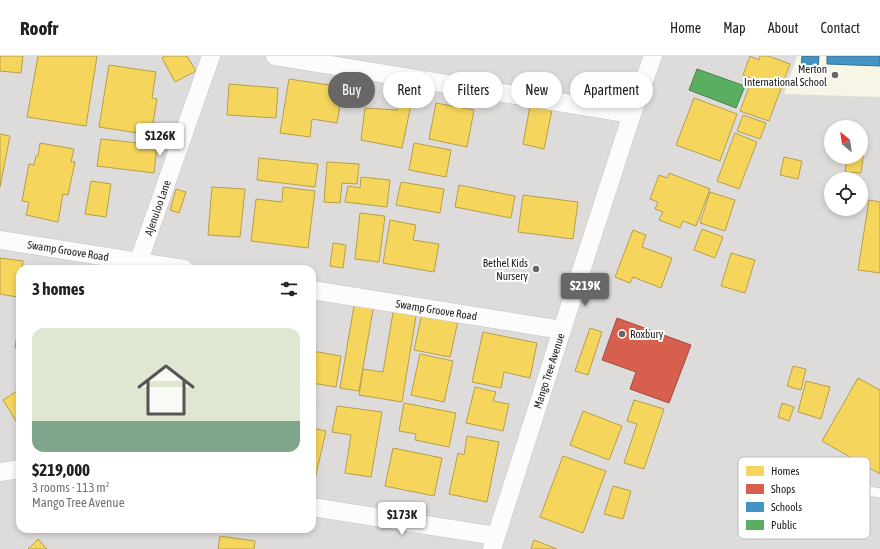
<!DOCTYPE html>
<html lang="en">
<head>
<meta charset="utf-8">
<style>
	body { margin:0; font-family:"Asap Condensed",sans-serif; background:#f2f2f2; color:#202124; height:100vh; display:flex; flex-direction:column; font-size:15px; white-space:nowrap }
	* { box-sizing:border-box; margin:0 }
	p { font-size:13px; color:#757577 }
	.icon { flex:none; width:22px; height:22px; fill:none; stroke:currentColor; stroke-width:2; stroke-linecap:round; stroke-linejoin:round }
	.map { position:relative; flex:1; overflow:hidden }
	.sheet { position:absolute; left:16px; top:209px; width:300px; height:268px; display:flex; flex-direction:column; background:#fff; border-radius:12px; box-shadow:0 2px 6px #0003 }
	.sheet>* { flex:none }
	.banner { position:absolute; left:328px; top:16px; width:380px; height:36px; display:flex; gap:8px }
	.needle { width:26px; rotate:331deg }
	.fabs { position:absolute; left:824px; top:64px; display:grid; gap:8px }
	.fabs a { display:grid; place-items:center; width:44px; height:44px; border-radius:50%; background:#fff; box-shadow:0 2px 6px #0003; font-size:20px }
	.price { position:absolute; translate:-50% -34px; padding:0 9px; border-radius:4px; background:#fff; color:#222; font-size:13px; line-height:26px; filter:drop-shadow(0 1px 2px #0008) }
	.price::after { content:''; position:absolute; left:50%; top:24px; width:12px; height:9px; margin-left:-6px; background:inherit; clip-path:polygon(0 0,100% 0,50% 100%) }
	.price.on { background:#686766; color:#fff }
	ul { padding:0; list-style:none }
	li { display:grid; align-content:center; gap:8px; height:212px; padding:0 16px }
	li span { display:grid; place-items:center; height:124px; border-radius:12px; color:#555 }
	li>.icon { margin-inline-start:auto }
	span .icon { width:72px; height:72px; fill:#fffc; stroke-width:1 }
	li b { font-size:17px }
	h2 { display:flex; justify-content:space-between; align-items:center; height:48px; padding:0 16px; font-size:17px }
	.tag { padding:0 14px; border-radius:18px; background:#fff; box-shadow:0 2px 6px #0003; font-size:14px; line-height:36px }
	.tag.on { background:#686766; color:#fff }
	header { display:flex; align-items:center; gap:24px; box-sizing:border-box; height:56px; padding:0 20px; background:#fff; border-bottom:1px solid #e0e0e0 }
	header strong { font-size:19px }
	nav { display:flex; gap:22px; margin-inline-start:auto; font-size:14px }
	.map>svg:first-child { display:block }
	.residential { fill:#dedcdb; fill-rule:evenodd }
	.education { fill:#f7f5e6 }
	.homes { fill:#f6d55c; stroke:#b69f4a }
	.shops { fill:#d6604d; stroke:#9f4d40 }
	.schools { fill:#4393c3; stroke:#387092 }
	.public { fill:#5aae61; stroke:#49834e }
	.lines { fill:none; stroke-linecap:round; stroke-linejoin:round }
	.service-casing { stroke:#c6c4c3; stroke-width:10 }
	.minor-casing { stroke:#c6c4c3; stroke-width:19 }
	.service { stroke:#fdfcfc; stroke-width:9 }
	.minor { stroke:#fdfcfc; stroke-width:18 }
	.poi-dot { fill:#686766; stroke:#fff; stroke-width:1.5 }
	.labels { text-anchor:middle; dominant-baseline:central; stroke-width:4; stroke-linejoin:round; paint-order:stroke }
	.poi-label { font-size:11px; fill:#202020; stroke:#fff; text-anchor:end }
	.street-label { font-size:11px; fill:#202020; stroke:#fff }
	.key { fill:#fff; stroke:#bcbcbc; stroke-width:1 }
	.key-label { font-size:11px; fill:#202020 }
</style>
</head>
<body>
<header>
<strong>Roofr</strong>
<nav><a>Home</a><a>Map</a><a>About</a><a>Contact</a></nav>
</header>
<div class="map">
<svg width="880" height="493" viewBox="0 0 880 493">
	<rect width="100%" height="100%" fill="#efece9"/>
	<path class="residential" d="M 0,0 L 880,0 L 880,493 L 0,493 ZM 831,71 L 861,71 L 861,101 L 831,101 ZM 831,123 L 861,123 L 861,153 L 831,153 ZM 20,213 L 312,213 L 312,473 L 20,473 Z"/>
	<path class="education" d="M 797,0 L 880,0 L 880,41 L 784,38 Z"/>
	<g class="homes">
		<path d="M 0,0 L 23,0 L 21,17 L 0,15 Z"/>
		<path d="M 38,0 L 97,0 L 86,70 L 27,61 Z"/>
		<path d="M 165,0 L 187,0 L 196,15 L 175,26 L 162,2 Z"/>
		<path d="M 750,0 L 759,4 L 760,0 L 768,0 L 790,8 L 769,65 L 740,55 L 752,23 L 743,19 Z"/>
		<path d="M 109,9 L 156,16 L 152,42 L 157,43 L 151,79 L 99,71 Z"/>
		<path d="M 289,23 L 343,31 L 337,67 L 312,63 L 310,81 L 280,77 Z"/>
		<path d="M 229,28 L 278,32 L 276,62 L 227,59 Z"/>
		<path d="M 694,42 L 737,58 L 720,105 L 676,89 Z"/>
		<path d="M 400,44 L 412,44 L 402,92 L 361,84 L 365,52 L 397,54 Z"/>
		<path d="M 436,47 L 474,54 L 467,91 L 429,83 Z"/>
		<path d="M 530,50 L 552,54 L 544,93 L 523,88 Z"/>
		<path d="M 743,59 L 766,67 L 760,83 L 737,75 Z"/>
		<path d="M 735,77 L 757,86 L 739,133 L 717,125 Z"/>
		<path d="M 0,78 L 10,80 L 0,131 Z"/>
		<path d="M 101,83 L 157,89 L 154,117 L 97,110 Z"/>
		<path d="M 861,84 L 865,85 L 861,117 L 845,116 L 847,101 L 861,101 Z"/>
		<path d="M 40,87 L 74,93 L 71,106 L 75,106 L 68,139 L 63,138 L 58,166 L 26,159 L 29,146 L 22,145 L 29,108 L 34,109 L 36,100 L 38,100 Z"/>
		<path d="M 414,87 L 451,94 L 446,121 L 409,114 Z"/>
		<path d="M 784,101 L 802,105 L 798,123 L 780,119 Z"/>
		<path d="M 259,102 L 318,108 L 315,131 L 257,124 Z"/>
		<path d="M 327,106 L 359,108 L 357,128 L 342,127 L 340,147 L 324,146 Z"/>
		<path d="M 669,117 L 710,133 L 696,170 L 683,165 L 680,172 L 659,164 L 663,156 L 655,153 L 658,146 L 650,143 L 659,119 L 667,122 Z"/>
		<path d="M 361,121 L 390,124 L 387,151 L 345,146 L 348,130 L 360,132 Z"/>
		<path d="M 91,125 L 111,128 L 106,161 L 85,158 Z"/>
		<path d="M 401,126 L 444,133 L 440,157 L 396,149 Z"/>
		<path d="M 459,129 L 515,140 L 511,162 L 455,151 Z"/>
		<path d="M 212,131 L 245,133 L 240,181 L 208,179 Z"/>
		<path d="M 283,131 L 315,135 L 308,192 L 251,185 L 256,143 L 282,146 Z"/>
		<path d="M 176,133 L 186,136 L 179,157 L 170,154 Z"/>
		<path d="M 710,136 L 735,144 L 725,175 L 700,167 Z"/>
		<path d="M 523,139 L 578,146 L 573,183 L 518,176 Z"/>
		<path d="M 869,144 L 880,146 L 880,217 L 858,214 Z"/>
		<path d="M 360,157 L 385,160 L 379,206 L 355,203 Z"/>
		<path d="M 390,164 L 416,169 L 413,184 L 439,188 L 434,216 L 383,207 Z"/>
		<path d="M 702,173 L 723,181 L 715,202 L 694,194 Z"/>
		<path d="M 633,174 L 646,179 L 642,191 L 672,202 L 661,232 L 633,221 L 630,227 L 615,221 Z"/>
		<path d="M 333,187 L 346,189 L 343,212 L 330,210 Z"/>
		<path d="M 731,197 L 755,204 L 745,237 L 721,230 Z"/>
		<path d="M 0,202 L 23,205 L 22,213 L 20,213 L 20,225 L 17,241 L 0,238 Z"/>
		<path d="M 355,244 L 374,248 L 359,335 L 340,332 Z"/>
		<path d="M 394,251 L 417,254 L 402,346 L 359,339 L 363,313 L 383,316 Z"/>
		<path d="M 422,257 L 458,265 L 450,301 L 414,294 Z"/>
		<path d="M 20,259 L 20,292 L 15,292 Z"/>
		<path d="M 590,272 L 602,276 L 588,319 L 575,315 Z"/>
		<path d="M 483,276 L 537,287 L 530,322 L 504,316 L 501,332 L 472,326 Z"/>
		<path d="M 312,295 L 341,300 L 336,331 L 312,327 Z"/>
		<path d="M 420,298 L 453,305 L 444,346 L 411,339 Z"/>
		<path d="M 793,310 L 806,313 L 801,334 L 787,330 Z"/>
		<path d="M 858,322 L 880,334 L 880,418 L 822,385 Z"/>
		<path d="M 806,325 L 830,331 L 821,363 L 798,356 Z"/>
		<path d="M 475,331 L 496,336 L 493,345 L 509,348 L 503,375 L 466,367 Z"/>
		<path d="M 20,333 L 20,371 L 3,344 Z"/>
		<path d="M 634,344 L 664,353 L 644,413 L 624,407 L 637,368 L 627,365 Z"/>
		<path d="M 404,347 L 456,357 L 449,391 L 415,384 L 416,378 L 399,375 Z"/>
		<path d="M 782,347 L 794,351 L 789,365 L 778,361 Z"/>
		<path d="M 312,349 L 316,350 L 312,371 Z"/>
		<path d="M 337,350 L 382,356 L 371,421 L 345,417 L 351,379 L 332,376 Z"/>
		<path d="M 583,355 L 622,370 L 609,404 L 570,389 Z"/>
		<path d="M 312,372 L 326,375 L 314,427 L 312,427 Z"/>
		<path d="M 467,380 L 499,386 L 487,446 L 449,438 L 458,397 L 464,399 Z"/>
		<path d="M 393,392 L 442,402 L 434,440 L 385,430 Z"/>
		<path d="M 563,400 L 606,415 L 583,477 L 540,461 Z"/>
		<path d="M 613,430 L 631,435 L 623,463 L 604,458 Z"/>
		<path d="M 220,480 L 255,485 L 254,493 L 218,493 Z"/>
		<path d="M 38,483 L 47,493 L 28,493 Z"/>
		<path d="M 534,484 L 557,493 L 531,493 Z"/>
	</g>
	<path class="shops" d="M 617,262 L 691,289 L 669,347 L 630,333 L 636,316 L 602,304 Z"/>
	<g class="schools">
		<path d="M 802,0 L 819,0 L 818,13 L 801,11 Z"/>
		<path d="M 827,0 L 880,0 L 880,10 L 827,8 Z"/>
	</g>
	<path class="public" d="M 697,13 L 745,30 L 736,52 L 689,34 Z"/>
	<g class="lines">
		<defs>
			<path id="service" d="M 796,416 L 830,427 L 880,437"/>
			<g id="minor">
				<path d="M 275,0 L 632,58"/>
				<path id="s1" d="M 0,184 L 184,213"/>
				<path id="s2" d="M 136,213 L 211,0"/>
				<path id="s3" d="M 312,234 L 562,274"/>
				<path d="M 0,416 L 20,413"/>
				<path d="M 312,451 L 496,480"/>
				<path id="s4" d="M 492,493 L 562,274 L 632,58 L 653,0"/>
			</g>
		</defs>
		<use href="#service" class="service-casing"/>
		<use href="#minor" class="minor-casing"/>
		<use href="#service" class="service"/>
		<use href="#minor" class="minor"/>
	</g>
	<g class="poi-dot">
		<circle cx="835" cy="19" r="4"/>
		<circle cx="536" cy="213" r="4"/>
		<circle cx="622" cy="278" r="4"/>
	</g>
	<g class="labels">
		<g class="poi-label">
			<text x="827" y="13">Merton<tspan x="827" dy="13">International School</tspan></text>
			<text x="528" y="207">Bethel Kids<tspan x="528" dy="13">Nursery</tspan></text>
			<text x="630" y="278" text-anchor="start">Roxbury</text>
		</g>
		<g class="street-label">
			<text stroke="none"><textPath href="#s2" startOffset="65">Ajenuloo Lane</textPath></text>
			<text stroke="none"><textPath href="#s1" startOffset="69">Swamp Groove Road</textPath></text>
			<text stroke="none"><textPath href="#s3" startOffset="126">Swamp Groove Road</textPath></text>
			<text stroke="none"><textPath href="#s4" startOffset="187">Mango Tree Avenue</textPath></text>
		</g>
	</g>
	<rect x="738" y="401" width="132" height="82" rx="6" class="key"/>
	<rect x="746" y="410" width="18" height="10" fill="#f6d55c"/>
	<rect x="746" y="428" width="18" height="10" fill="#d6604d"/>
	<rect x="746" y="446" width="18" height="10" fill="#4393c3"/>
	<rect x="746" y="464" width="18" height="10" fill="#5aae61"/>
	<g class="key-label">
		<text x="771" y="419">Homes</text>
		<text x="771" y="437">Shops</text>
		<text x="771" y="455">Schools</text>
		<text x="771" y="473">Public</text>
	</g>
</svg>
<div class="fabs">
<a><svg class="needle" viewBox="-14 -14 28 28"><path d="M0-13l5 13h-10z" fill="#e53935"/><path d="M0 13l5-13h-10z" fill="#757577"/></svg></a>
<a><svg class="icon" aria-label="locate" viewBox="0 0 24 24"><circle cx="12" cy="12" r="6"/><path d="M12 2v4M12 18v4M2 12h4M18 12h4"/></svg></a>
</div>
<b class="price" style="left:160px;top:101px">$126K</b>
<b class="price on" style="left:585px;top:251px">$219K</b>
<b class="price" style="left:402px;top:480px">$173K</b>
<div class="banner">
<a class="tag on">Buy</a>
<a class="tag">Rent</a>
<a class="tag">Filters</a>
<a class="tag">New</a>
<a class="tag">Apartment</a>
</div>
<section class="sheet">
<h2>3 homes<svg class="icon" aria-label="filters" viewBox="0 0 24 24"><path d="M4 7h16M4 17h16"/><circle cx="9" cy="7" r="2"/><circle cx="15" cy="17" r="2"/></svg></h2>
<ul>
<li><span style="background:linear-gradient(#dfe7d0 75%,#7fa58c 0)"><svg class="icon" aria-label="home" viewBox="0 0 24 24"><path d="M3 11l9-7 9 7M6 9v11h12V9"/></svg></span><div><b>$219,000</b><p>3 rooms · 113 m²</p><p>Mango Tree Avenue</p></div></li>
</ul>
</section>
</div>
</body>
</html>
